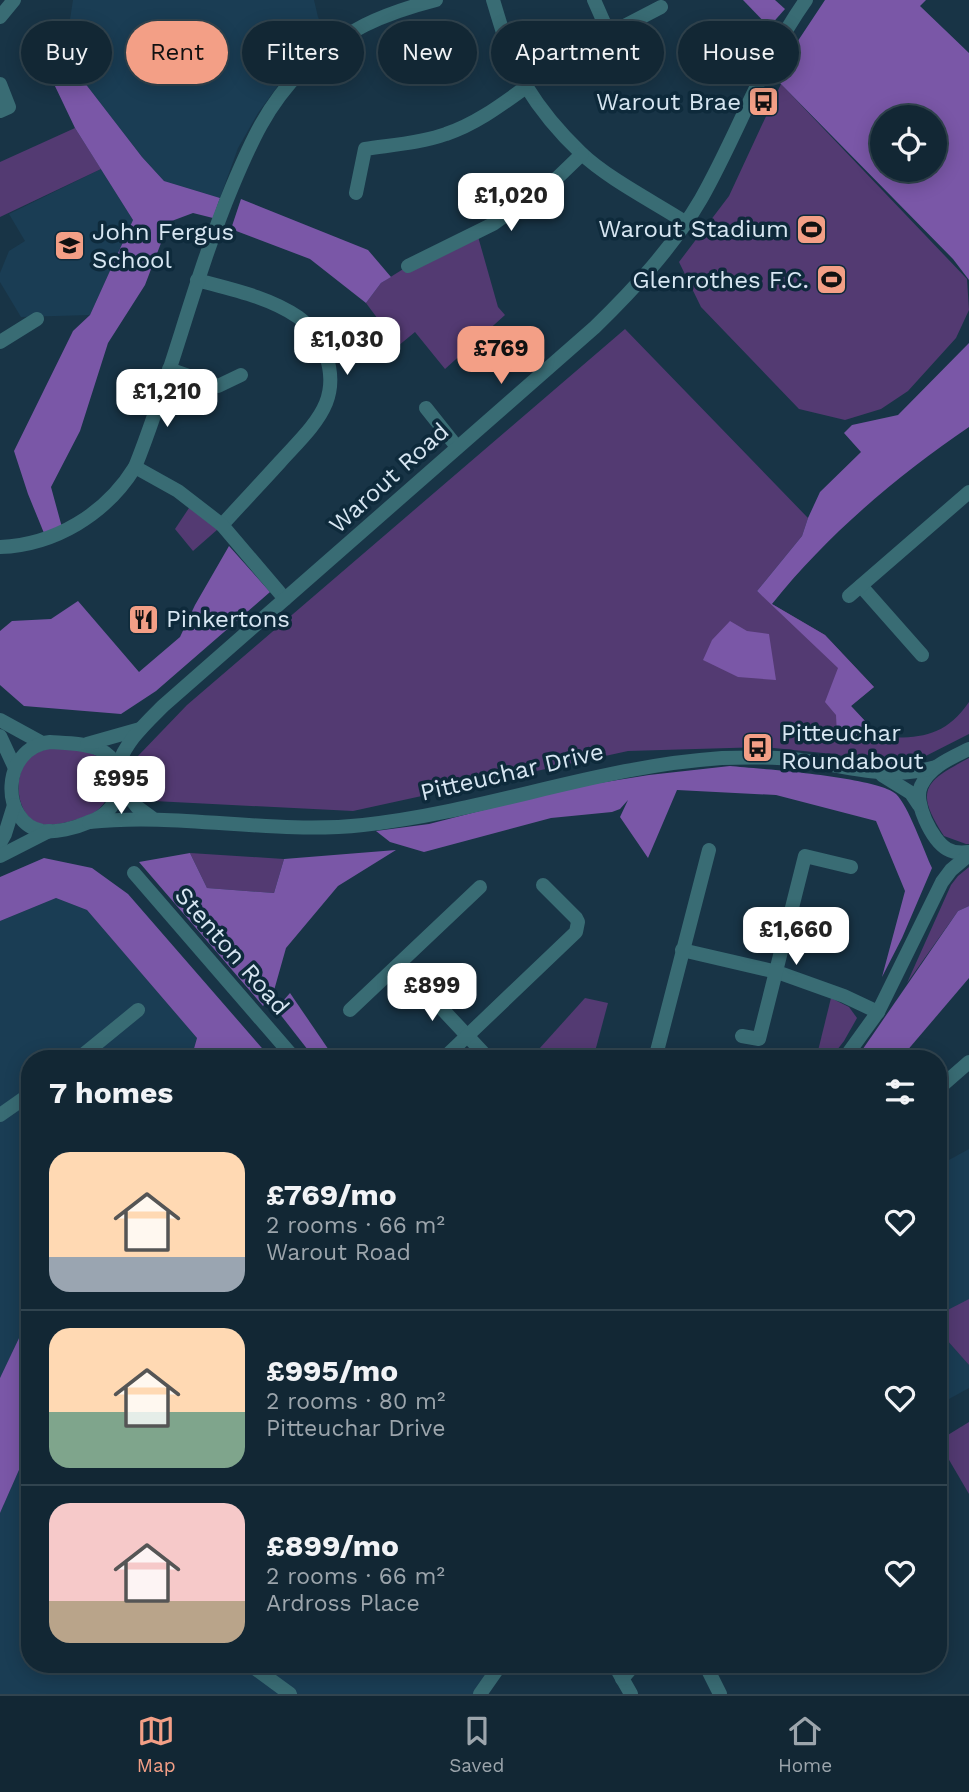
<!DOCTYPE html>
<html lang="en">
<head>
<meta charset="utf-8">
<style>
	body { margin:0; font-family:"Work Sans",sans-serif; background:#1b2f3c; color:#f1f3f6; height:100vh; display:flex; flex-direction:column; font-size:26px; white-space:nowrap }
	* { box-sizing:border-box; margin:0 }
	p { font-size:23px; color:#9ca5ac }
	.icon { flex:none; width:38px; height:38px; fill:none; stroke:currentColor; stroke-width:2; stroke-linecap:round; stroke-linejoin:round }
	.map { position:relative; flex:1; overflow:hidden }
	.details { position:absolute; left:21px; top:1050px; width:926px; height:623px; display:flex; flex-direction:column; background:#122734; border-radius:28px; box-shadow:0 4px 18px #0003,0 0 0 2px #31444f }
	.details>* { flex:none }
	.guide { position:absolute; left:21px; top:21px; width:928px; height:63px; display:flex; gap:14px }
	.buttons { position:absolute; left:870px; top:105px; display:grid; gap:14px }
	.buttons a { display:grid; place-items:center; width:77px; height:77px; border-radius:50%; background:#122734; box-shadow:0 4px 18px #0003,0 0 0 2px #31444f; font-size:35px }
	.price { position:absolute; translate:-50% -60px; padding:0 16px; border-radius:14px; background:#fff; color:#222; font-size:23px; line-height:46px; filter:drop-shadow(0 2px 4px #0008) }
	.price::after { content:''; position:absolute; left:50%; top:42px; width:21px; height:16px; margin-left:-10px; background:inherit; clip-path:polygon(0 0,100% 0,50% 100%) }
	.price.selected { background:#f39f86; color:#111 }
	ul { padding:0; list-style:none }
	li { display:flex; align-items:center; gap:21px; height:175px; padding:0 28px }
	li+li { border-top:2px solid #31444f }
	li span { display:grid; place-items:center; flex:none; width:196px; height:140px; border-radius:21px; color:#555 }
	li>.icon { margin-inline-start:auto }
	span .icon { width:84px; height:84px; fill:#fffc; stroke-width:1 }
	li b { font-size:30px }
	h2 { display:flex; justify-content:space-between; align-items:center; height:84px; padding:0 28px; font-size:30px }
	.chip { padding:0 24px; border-radius:32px; background:#122734; box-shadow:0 4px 18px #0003,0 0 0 2px #31444f; font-size:24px; line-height:63px }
	.chip.selected { background:#f39f86; color:#111 }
	.tab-bar { display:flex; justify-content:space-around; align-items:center; height:98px; border-top:2px solid #31444f; background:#122734; font-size:19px; color:#9ca5ac }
	.tab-bar a { display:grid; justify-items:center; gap:4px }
	.tab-bar .selected { color:#f39f86 }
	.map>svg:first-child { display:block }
	.built { fill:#1a3d54 }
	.green { fill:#533a72 }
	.forest { fill:#7a57a7; fill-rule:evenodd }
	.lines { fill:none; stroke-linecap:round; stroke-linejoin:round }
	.minor { stroke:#396c74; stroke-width:14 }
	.labels { text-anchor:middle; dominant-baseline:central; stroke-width:7; stroke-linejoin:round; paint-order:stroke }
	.poi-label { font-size:24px; fill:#d7e6f2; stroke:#0e2a3b; text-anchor:end }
	.street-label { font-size:24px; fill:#d7e6f2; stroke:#0e2a3b }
</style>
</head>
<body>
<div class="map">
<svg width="969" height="1694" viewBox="0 0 969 1694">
	<rect width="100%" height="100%" fill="#183446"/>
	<g class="built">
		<path d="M 73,0 L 314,0 L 318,17 L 329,41 L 280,83 L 258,113 L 238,148 L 220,198 L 164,181 L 142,157 L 71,65 L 69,26 Z"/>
		<path d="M 101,169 L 133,220 L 90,315 L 21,317 L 0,282 L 0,273 L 9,251 L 25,241 L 9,214 Z"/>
		<path d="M 56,898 L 87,910 L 197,1038 L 191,1059 L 30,1059 L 30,1315 L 0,1378 L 0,921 Z"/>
		<path d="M 969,1149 L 969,1303 L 938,1319 L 938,1166 Z"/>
		<path d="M 938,1330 L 969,1365 L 969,1388 L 938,1405 Z"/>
		<path d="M 30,1445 L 30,1664 L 508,1664 L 488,1694 L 0,1694 L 0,1513 Z"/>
	</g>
	<g class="green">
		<path d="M 781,84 L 967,279 L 969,310 L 956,338 L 908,391 L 881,409 L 845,420 L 799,409 L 701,307 L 679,262 L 729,196 Z"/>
		<path d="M 75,128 L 101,169 L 0,217 L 0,162 Z"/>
		<path d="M 477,233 L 498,307 L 505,315 L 445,369 L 415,332 L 398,346 L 366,303 L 381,283 L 408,266 Z"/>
		<path d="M 625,329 L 808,518 L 802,536 L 757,591 L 772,604 L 825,635 L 874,687 L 851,706 L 880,737 C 919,739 945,737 969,702 L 969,734 L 906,766 L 883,764 L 833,754 L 764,747 L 628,751 L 353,811 L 154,801 L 138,787 L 137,757 L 187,705 Z"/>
		<path d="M 191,505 L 218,529 L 193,551 L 175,529 Z"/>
		<path d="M 52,748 C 66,750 83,748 95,755 C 121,768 113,806 89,815 C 77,820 59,825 46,825 C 17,823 11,778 28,759 C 35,752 43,750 52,748 Z"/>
		<path d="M 969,758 L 969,844 L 966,844 L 944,836 C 913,789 926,781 969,758 Z"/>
		<path d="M 190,853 L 284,859 L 274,893 L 207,888 Z"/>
		<path d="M 969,867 L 969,906 L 958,911 L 907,983 L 951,885 L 958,876 Z"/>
		<path d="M 585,998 L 608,1003 L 593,1059 L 530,1059 Z"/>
		<path d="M 831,998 L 849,1007 L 857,1018 L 844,1041 L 830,1059 L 816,1059 Z"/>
		<path d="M 969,1299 L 969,1365 L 938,1330 L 938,1315 Z"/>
		<path d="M 969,1422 L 969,1494 L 938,1441 Z"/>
	</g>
	<g class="forest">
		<path d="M 743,0 L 775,0 L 785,9 L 769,27 Z"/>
		<path d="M 825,0 L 926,0 L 920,6 L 969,53 L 969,280 L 953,259 L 774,77 ZM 882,117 L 934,117 L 934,170 L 882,170 Z"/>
		<path d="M 70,44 L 71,65 L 142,157 L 164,181 L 220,198 L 213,218 L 193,213 L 169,222 L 145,285 L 108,343 L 80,431 L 51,487 L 63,531 L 46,538 L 28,494 L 14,451 L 73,331 L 90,315 L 133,220 L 75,128 L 54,84 L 42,48 Z"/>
		<path d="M 241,199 L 368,250 L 391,277 L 381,283 L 366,303 L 310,259 L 231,229 Z"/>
		<path d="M 969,343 L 969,427 C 897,476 827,535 772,604 L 825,635 L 874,687 L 851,706 L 880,737 L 837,735 L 836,715 L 825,702 L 838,668 L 757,591 L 802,536 L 808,518 L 820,492 L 861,452 L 844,433 L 852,425 L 898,415 Z"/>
		<path d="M 229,546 L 270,592 L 156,691 L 121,714 L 24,706 L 0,685 L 0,631 L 12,621 L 51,619 L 78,601 L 139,672 L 180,637 L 195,605 Z"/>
		<path d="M 730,621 L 747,631 L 769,634 L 776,680 L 738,677 L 703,660 L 712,640 Z"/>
		<path d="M 730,766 C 761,769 876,777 896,794 C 908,805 924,851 932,868 L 902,938 L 882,977 L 905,891 L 876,821 L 776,795 L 677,790 L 648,858 L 620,817 L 628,800 L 620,809 L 612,812 L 551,818 L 424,852 L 390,842 L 376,831 L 429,824 L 574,787 L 649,775 Z"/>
		<path d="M 396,850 L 338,886 L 286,948 L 273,994 L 263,1006 L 139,862 L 190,853 L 207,888 L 274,893 L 284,859 Z"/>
		<path d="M 44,858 L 92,868 L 128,894 L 268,1055 L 264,1059 L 191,1059 L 197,1038 L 87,910 L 56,898 L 0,921 L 0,877 Z"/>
		<path d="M 969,906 L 969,978 L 900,1059 L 856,1059 L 958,911 Z"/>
		<path d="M 290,993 L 335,1059 L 315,1059 L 276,1009 Z"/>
		<path d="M 30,1315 L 30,1445 L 0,1513 L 0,1378 Z"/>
	</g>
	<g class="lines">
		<g class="minor">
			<path d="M 493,0 C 502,29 510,60 526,86 C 540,109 561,134 581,153 C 607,178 654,202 685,222"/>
			<path d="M 594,0 L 609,34 L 661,7"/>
			<path d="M 0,17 L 14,0"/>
			<path d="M 0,84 L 9,107 L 0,111"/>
			<path d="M 356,193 L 365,149 C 391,145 421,143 446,134 C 476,124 501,105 526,87"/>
			<path d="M 408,266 L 493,224 L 554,181 L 582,154"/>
			<path d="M 197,280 C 230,289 269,297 298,317 C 323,335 338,372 326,403 C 317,425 296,444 280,462 C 261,483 241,504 222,525"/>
			<path d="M 0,342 L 37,319"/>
			<path d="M 169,369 L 218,386 L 241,375"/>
			<path d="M 426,408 L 457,447"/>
			<path d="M 135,467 L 178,491 L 222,525 L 285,599"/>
			<path d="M 0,547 C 55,545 106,514 135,467 C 172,375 194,278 232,187 C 251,142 267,105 302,70 C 341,31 385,13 436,0"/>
			<path d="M 861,586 L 922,655"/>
			<path d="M 849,596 L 969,492"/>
			<path d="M 0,720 L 42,743"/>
			<path d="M 0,736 L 14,766"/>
			<path d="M 50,742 C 79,744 119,742 119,783 C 119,802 107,816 89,822 C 75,828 56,833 42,831 C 0,823 0,748 50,742 Z"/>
			<path d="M 87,744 L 140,729"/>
			<path d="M 969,749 C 951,758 930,766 921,786 C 913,802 932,840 947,849 C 954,853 962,853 969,852"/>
			<path d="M 117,769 C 124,743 144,725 163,706 L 595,327 C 634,289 673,247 701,199 C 738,134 762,62 806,0"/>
			<path d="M 882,775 L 911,793 L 919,805"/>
			<path d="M 119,784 L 137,807 L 152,818"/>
			<path d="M 89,822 C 181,812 272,835 363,825 C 485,812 599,766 722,758 C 748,757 775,757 801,760 C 849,766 888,781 936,767"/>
			<path d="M 0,843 L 5,834 L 14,805"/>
			<path d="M 0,856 L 49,831"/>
			<path d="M 134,873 L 295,1059"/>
			<path d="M 682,950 L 777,972 L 844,996 L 878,1012"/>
			<path d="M 400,964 L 489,1059"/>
			<path d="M 350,1010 L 480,887"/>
			<path d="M 742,1036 L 759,1039 L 805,856 L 851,867"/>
			<path d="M 78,1059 L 138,1010"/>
			<path d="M 443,1059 L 576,932 L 578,922 L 576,918 L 543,885"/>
			<path d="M 655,1059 L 709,850"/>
			<path d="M 844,1059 L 878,1012 L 942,882 L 951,870 L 969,855"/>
			<path d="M 938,1089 L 969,1062"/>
			<path d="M 0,1115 L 30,1094"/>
			<path d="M 249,1664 L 290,1694"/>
			<path d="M 614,1664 L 631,1694"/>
			<path d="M 705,1664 L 720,1694"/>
			<path d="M 622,1679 L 635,1664"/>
			<path d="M 480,1694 L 501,1664"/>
		</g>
	</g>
	<defs>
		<symbol id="bus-square" viewBox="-11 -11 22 22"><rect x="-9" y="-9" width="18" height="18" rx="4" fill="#f39f86" stroke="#0e2a3b"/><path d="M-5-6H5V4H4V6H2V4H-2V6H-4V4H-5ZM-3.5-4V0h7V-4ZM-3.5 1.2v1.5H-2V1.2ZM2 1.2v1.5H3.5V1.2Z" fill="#111"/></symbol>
		<symbol id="stadium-square" viewBox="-11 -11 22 22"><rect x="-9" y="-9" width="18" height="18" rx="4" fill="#f39f86" stroke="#0e2a3b"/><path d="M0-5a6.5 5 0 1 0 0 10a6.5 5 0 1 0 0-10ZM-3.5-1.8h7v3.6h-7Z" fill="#111"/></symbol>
		<symbol id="school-square" viewBox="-11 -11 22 22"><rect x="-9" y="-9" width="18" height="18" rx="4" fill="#f39f86" stroke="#0e2a3b"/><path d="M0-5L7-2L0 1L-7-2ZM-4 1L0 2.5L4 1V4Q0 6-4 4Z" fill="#111"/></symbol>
		<symbol id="restaurant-square" viewBox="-11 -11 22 22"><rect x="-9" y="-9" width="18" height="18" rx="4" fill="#f39f86" stroke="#0e2a3b"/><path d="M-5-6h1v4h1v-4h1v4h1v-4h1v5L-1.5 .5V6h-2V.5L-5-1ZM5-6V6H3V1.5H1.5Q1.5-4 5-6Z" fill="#111"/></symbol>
	</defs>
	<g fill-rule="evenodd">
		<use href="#bus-square" x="746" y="84" width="35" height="35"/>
		<use href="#stadium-square" x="794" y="212" width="35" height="35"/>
		<use href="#school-square" x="52" y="228" width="35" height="35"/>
		<use href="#stadium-square" x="814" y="262" width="35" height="35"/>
		<use href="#restaurant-square" x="126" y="602" width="35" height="35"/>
		<use href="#bus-square" x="740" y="730" width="35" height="35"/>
	</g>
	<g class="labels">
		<g class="poi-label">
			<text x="741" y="102">Warout Brae</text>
			<text x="789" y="229">Warout Stadium</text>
			<text x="92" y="232" text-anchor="start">John Fergus<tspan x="92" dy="28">School</tspan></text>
			<text x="809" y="280">Glenrothes F.C.</text>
			<text x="166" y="619" text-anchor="start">Pinkertons</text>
			<text x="781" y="733" text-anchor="start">Pitteuchar<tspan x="781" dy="28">Roundabout</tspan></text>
		</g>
		<g class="street-label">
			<text transform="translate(389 478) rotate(-42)">Warout Road</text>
			<text transform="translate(512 772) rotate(-13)">Pitteuchar Drive</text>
			<text transform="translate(232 951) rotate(49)">Stenton Road</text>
		</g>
	</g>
</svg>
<div class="buttons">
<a><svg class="icon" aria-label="locate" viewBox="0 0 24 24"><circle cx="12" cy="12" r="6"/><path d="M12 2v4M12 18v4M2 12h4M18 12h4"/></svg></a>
</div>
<b class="price" style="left:511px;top:233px">£1,020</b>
<b class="price" style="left:347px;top:377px">£1,030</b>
<b class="price selected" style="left:501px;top:386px">£769</b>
<b class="price" style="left:167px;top:429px">£1,210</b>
<b class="price" style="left:121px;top:816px">£995</b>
<b class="price" style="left:796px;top:967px">£1,660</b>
<b class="price" style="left:432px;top:1023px">£899</b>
<div class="guide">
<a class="chip">Buy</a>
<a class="chip selected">Rent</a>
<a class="chip">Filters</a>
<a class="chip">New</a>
<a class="chip">Apartment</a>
<a class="chip">House</a>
</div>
<section class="details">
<h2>7 homes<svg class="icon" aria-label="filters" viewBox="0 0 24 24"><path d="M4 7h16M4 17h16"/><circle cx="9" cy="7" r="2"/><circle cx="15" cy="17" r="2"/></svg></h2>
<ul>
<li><span style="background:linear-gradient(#ffd9b3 75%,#9aa5b1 0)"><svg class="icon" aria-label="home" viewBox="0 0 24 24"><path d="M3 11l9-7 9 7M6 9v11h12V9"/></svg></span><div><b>£769/mo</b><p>2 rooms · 66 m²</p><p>Warout Road</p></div><svg class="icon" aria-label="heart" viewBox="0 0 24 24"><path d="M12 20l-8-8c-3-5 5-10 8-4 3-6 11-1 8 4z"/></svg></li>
<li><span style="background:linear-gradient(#ffd9b3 60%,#7fa58c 0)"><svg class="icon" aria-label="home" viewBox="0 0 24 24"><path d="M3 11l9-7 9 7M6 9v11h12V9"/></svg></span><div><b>£995/mo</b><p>2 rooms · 80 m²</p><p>Pitteuchar Drive</p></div><svg class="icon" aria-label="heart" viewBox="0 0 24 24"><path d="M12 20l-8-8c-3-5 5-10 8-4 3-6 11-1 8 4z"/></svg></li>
<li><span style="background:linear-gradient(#f6c9c9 70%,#b9a48a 0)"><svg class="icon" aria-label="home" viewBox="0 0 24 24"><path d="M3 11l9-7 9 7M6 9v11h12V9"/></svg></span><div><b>£899/mo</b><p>2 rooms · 66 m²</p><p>Ardross Place</p></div><svg class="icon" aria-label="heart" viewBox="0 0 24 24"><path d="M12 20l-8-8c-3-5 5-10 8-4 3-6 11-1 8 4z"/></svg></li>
</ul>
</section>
</div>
<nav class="tab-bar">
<a class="selected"><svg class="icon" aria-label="map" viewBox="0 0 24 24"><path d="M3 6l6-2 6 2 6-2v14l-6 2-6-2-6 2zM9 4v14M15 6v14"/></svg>Map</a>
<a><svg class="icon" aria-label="saved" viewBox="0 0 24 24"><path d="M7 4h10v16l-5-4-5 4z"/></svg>Saved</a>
<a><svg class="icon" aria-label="home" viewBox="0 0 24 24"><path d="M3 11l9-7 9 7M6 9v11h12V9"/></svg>Home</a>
</nav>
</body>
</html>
